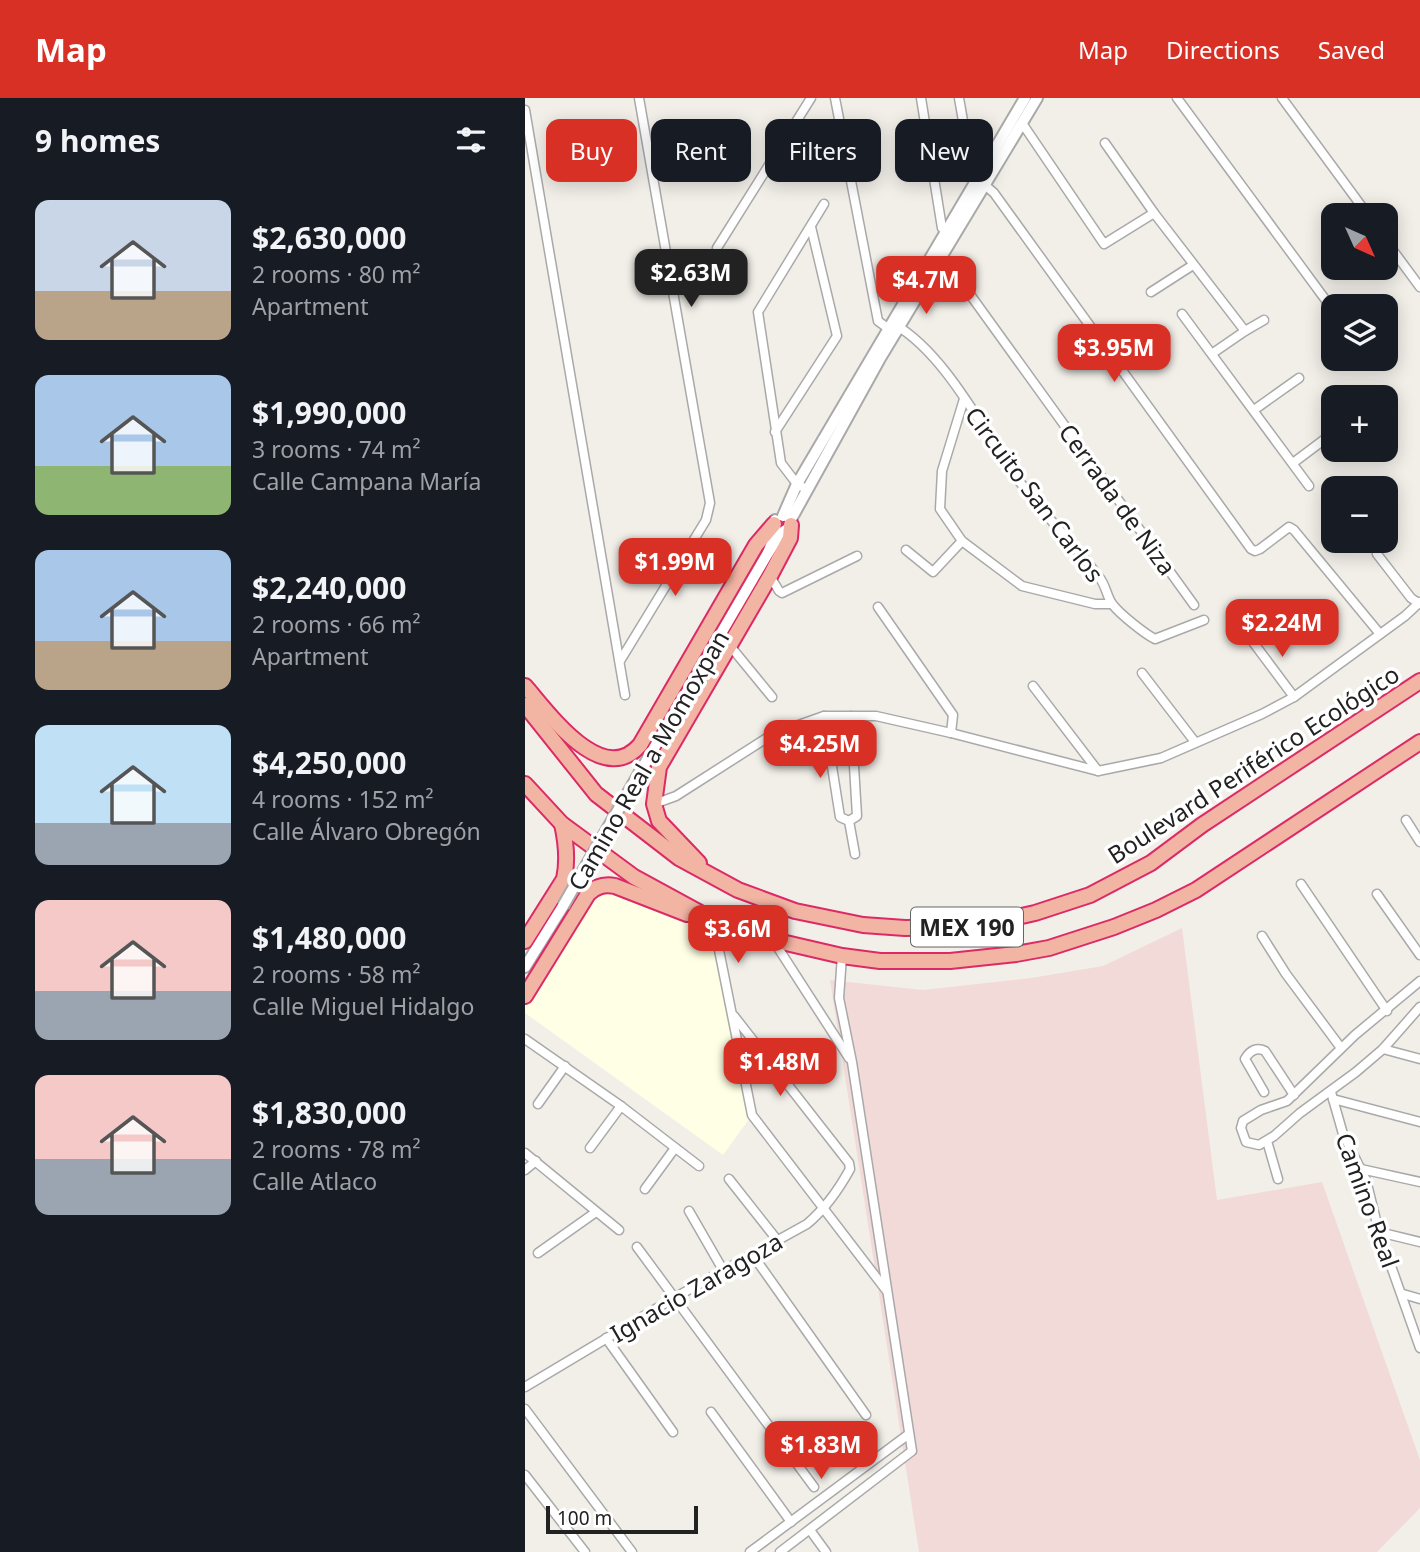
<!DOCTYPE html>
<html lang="en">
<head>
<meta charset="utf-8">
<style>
	body { margin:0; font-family:"Noto Sans",sans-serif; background:#242831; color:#f1f3f6; height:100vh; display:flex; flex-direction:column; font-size:26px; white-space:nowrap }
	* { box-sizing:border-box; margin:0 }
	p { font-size:23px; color:#9ea1a6 }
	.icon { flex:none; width:38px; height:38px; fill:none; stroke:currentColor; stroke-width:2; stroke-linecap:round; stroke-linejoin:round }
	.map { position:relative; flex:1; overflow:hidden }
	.panel { display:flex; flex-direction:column; background:#171b24; width:525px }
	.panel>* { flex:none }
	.guide { position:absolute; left:21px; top:21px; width:665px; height:63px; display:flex; gap:14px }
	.needle { width:46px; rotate:135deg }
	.tools { position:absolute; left:796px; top:105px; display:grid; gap:14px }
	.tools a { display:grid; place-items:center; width:77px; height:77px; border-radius:14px; background:#171b24; box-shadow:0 4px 18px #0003; font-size:35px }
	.scale { position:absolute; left:21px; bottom:18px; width:152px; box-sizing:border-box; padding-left:7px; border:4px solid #222; border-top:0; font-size:19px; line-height:24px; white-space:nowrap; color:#222; -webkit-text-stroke:5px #fff; paint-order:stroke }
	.price { position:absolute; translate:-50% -60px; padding:0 16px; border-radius:14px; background:#d93025; color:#fff; font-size:23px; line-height:46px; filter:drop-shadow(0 2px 4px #0008) }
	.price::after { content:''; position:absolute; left:50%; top:42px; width:21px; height:16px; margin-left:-10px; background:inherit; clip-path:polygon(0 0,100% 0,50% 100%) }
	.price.selected { background:#222; color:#fff }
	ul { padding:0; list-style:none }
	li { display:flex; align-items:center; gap:21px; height:175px; padding:0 35px }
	li span { display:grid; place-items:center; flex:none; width:196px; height:140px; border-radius:14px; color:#555 }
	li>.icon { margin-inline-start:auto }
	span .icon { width:84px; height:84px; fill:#fffc; stroke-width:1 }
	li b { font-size:30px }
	h2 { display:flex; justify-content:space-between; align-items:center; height:84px; padding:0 35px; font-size:30px }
	.pill { padding:0 24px; border-radius:14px; background:#171b24; box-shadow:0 4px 18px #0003; font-size:24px; line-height:63px }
	.pill.selected { background:#d93025; color:#fff }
	header { display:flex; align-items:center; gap:42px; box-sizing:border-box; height:98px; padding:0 35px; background:#d93025; color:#fff }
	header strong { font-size:33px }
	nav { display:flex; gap:38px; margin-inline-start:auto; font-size:24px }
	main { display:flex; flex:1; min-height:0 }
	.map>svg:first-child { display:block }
	.commercial { fill:#f2dad9 }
	.education { fill:#ffffe5 }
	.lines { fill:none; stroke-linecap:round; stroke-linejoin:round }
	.minor-casing { stroke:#a9a9a9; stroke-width:11 }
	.tertiary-casing { stroke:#a9a9a9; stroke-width:14 }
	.trunk-casing { stroke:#dc2a67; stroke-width:18 }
	.minor { stroke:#fff; stroke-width:8 }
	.tertiary { stroke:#fff; stroke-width:10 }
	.trunk { stroke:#f2b4a3; stroke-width:14 }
	.tertiary-bridge-casing { stroke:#a9a9a9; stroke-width:14; stroke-linecap:butt }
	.tertiary-bridge { stroke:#fff; stroke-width:10 }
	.labels { text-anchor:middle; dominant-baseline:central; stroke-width:7; stroke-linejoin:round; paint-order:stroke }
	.shield { fill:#fff; stroke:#646464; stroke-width:2 }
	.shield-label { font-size:23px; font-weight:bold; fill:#222 }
	.street-label { font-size:24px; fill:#222; stroke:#fff }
</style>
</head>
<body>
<header>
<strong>Map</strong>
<nav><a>Map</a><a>Directions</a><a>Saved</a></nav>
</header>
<main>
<section class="panel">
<h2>9 homes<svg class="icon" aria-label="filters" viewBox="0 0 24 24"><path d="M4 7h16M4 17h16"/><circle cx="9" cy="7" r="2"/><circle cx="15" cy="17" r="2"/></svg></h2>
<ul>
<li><span style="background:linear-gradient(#c9d6e8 65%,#b9a48a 0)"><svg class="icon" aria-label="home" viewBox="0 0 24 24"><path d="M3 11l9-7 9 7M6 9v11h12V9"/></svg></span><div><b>$2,630,000</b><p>2 rooms · 80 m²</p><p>Apartment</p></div></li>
<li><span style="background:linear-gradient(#a9c7e8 65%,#8fb573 0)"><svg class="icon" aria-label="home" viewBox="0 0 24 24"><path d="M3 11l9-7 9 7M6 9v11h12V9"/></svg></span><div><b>$1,990,000</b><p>3 rooms · 74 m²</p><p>Calle Campana María</p></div></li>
<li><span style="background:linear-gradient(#a9c7e8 65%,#b9a48a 0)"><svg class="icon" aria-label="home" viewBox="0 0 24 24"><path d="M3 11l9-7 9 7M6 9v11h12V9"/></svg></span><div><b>$2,240,000</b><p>2 rooms · 66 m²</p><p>Apartment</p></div></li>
<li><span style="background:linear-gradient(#bfe0f5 70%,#9aa5b1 0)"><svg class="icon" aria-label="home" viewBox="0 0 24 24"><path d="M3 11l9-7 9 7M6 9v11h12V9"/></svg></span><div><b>$4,250,000</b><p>4 rooms · 152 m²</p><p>Calle Álvaro Obregón</p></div></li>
<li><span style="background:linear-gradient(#f6c9c9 65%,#9aa5b1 0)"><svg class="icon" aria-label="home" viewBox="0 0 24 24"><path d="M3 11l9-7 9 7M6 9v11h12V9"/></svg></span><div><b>$1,480,000</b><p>2 rooms · 58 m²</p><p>Calle Miguel Hidalgo</p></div></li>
<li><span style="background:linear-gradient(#f6c9c9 60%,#9aa5b1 0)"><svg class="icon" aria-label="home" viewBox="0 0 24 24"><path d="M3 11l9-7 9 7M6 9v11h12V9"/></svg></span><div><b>$1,830,000</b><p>2 rooms · 78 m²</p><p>Calle Atlaco</p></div></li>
</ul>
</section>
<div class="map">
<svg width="895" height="1454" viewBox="0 0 895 1454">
	<rect width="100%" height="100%" fill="#f2efe9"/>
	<path class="commercial" d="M 657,830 L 692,1102 L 797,1084 L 895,1362 L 895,1410 L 852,1454 L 394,1454 L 305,882 L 398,892 L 506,880 L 578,868 Z"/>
	<path class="education" d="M 78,791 L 188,822 L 227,1017 L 198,1057 L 0,915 L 0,904 L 69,796 Z"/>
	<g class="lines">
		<defs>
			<g id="minor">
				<path d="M 310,0 L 353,223 L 368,234"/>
				<path d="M 396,0 L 417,130 L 421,134"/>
				<path d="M 434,0 L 447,74 L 452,82"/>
				<path d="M 652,0 L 808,212"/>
				<path d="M 757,0 L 843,117"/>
				<path d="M 0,12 L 100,597"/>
				<path d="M 497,25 L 579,146 L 629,115"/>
				<path d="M 580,45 L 629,115 L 720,233"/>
				<path d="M 461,88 L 469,95 L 726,451 L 730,453 L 735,451 L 764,429 L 769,432 L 855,536"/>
				<path d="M 861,143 L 895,189"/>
				<path d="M 192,150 L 286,0"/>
				<path d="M 418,159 L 669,507"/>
				<path d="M 626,194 L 668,167"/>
				<path d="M 657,216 L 784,388"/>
				<path d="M 369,226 C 420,255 458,332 492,380 C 517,415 548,445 574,479 C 581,487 582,500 588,507 C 596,517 620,536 630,541 L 679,522"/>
				<path d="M 688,255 L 720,233 L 739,222"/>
				<path d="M 439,301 L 417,373 L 415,411 L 437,443 L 497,488 L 570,506 L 587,506"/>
				<path d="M 729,312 L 774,280"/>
				<path d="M 250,334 L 312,238 L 286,129"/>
				<path d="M 768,365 L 808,335"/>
				<path d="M 281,391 L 272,386 L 256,365 L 233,214 L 299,106"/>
				<path d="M 381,452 L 408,474 L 437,443"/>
				<path d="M 852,456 L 886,500 L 895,506"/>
				<path d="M 245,478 L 254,493 L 257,495 L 332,458"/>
				<path d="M 353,509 L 428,617 L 426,635"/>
				<path d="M 725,540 L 769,599"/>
				<path d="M 206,549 L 247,599"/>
				<path d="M 95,563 L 181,422 L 185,405 L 114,0"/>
				<path d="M 617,575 L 670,644"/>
				<path d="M 508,588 L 573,673"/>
				<path d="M 299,618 L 315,719 L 324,723"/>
				<path d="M 129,706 L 151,698 L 248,636 L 299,618 L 351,618 L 426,635 L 573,673 L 636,660 L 737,616 L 769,599 L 880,518 L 895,504"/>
				<path d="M 881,722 L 895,744"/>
				<path d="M 324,723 L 332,718 L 326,618"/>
				<path d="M 324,723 L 330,756"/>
				<path d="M 776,786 L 862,913"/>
				<path d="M 852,796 L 895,857"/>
				<path d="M 188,822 L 227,1017 L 361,1192"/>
				<path d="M 737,838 L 761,876 L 816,950"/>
				<path d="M 248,842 L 324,960"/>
				<path d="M 895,883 L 830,937 L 762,1003 L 736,1012 L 718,1023 L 716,1030 L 721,1044 L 734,1047 L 749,1038 L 775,1015 L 831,974 L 858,951 L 895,909"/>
				<path d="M 0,941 L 96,1008 L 174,1068"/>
				<path d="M 858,951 L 895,961"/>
				<path d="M 739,994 L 720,961 C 725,952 732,949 740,953 L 769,997"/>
				<path d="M 806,994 L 818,1036 L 841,1082 L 854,1134 L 895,1250"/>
				<path d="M 808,1001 L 895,1024"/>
				<path d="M 13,1006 L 40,968"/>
				<path d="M 742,1043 L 753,1081"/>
				<path d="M 65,1050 L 96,1008"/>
				<path d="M 0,1055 L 94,1132"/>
				<path d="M 836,1071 L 895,1084"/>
				<path d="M 0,1072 L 11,1063"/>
				<path d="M 204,1081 L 253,1143"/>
				<path d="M 120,1091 L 150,1050"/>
				<path d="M 164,1113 L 198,1172"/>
				<path d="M 854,1134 L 895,1144"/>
				<path d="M 112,1149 L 289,1389"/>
				<path d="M 13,1155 L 71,1114"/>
				<path d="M 227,1156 L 341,1317"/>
				<path d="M 878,1196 L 895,1201"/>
				<path d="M 81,1240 L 148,1334"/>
				<path d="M 0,1289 L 149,1200 L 282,1126 C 300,1111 314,1091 325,1071 L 324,1065 L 209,918"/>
				<path d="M 0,1311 L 107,1454"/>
				<path d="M 186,1314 L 266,1424"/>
				<path d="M 0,1377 L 60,1454"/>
				<path d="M 285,1432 L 301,1454"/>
				<path d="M 225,1454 L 384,1336"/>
				<path d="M 255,1454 L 387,1353 L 327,964 L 314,900 L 317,858"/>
			</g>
			<g id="tertiary">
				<path d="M 258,418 L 272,386 L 500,0"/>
				<path d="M 265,423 L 354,262 L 512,0"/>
				<path d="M 243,455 L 251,434 L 249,426 L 250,422"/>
				<path d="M 115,674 L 243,455 L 256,435 L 264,430 L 265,425"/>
				<path d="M 0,869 L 38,808"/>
			</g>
			<g id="trunk">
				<path d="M 0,588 C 23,614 77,691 115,647 L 231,447 L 249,426"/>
				<path d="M 0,607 L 71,696 L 154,760 L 213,792 L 270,813 L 338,827 L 380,830 L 448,829 L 510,815 L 565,797 L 626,765 L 677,727 L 895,583"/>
				<path d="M 0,686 L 37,726 L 109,779 L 188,822 L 248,842 L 317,858 L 355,863 L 425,863 L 491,856 L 524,850 L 589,829 L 631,812 L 671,792 L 895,644"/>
				<path d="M 174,765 L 134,723 L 129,706 L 134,669 L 245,478 L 265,440 L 266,427"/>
				<path d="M 0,843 L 39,781 C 43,763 41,744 37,726"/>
				<path d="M 0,898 L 63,796 C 71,788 79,786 90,788 L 162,816"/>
			</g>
		</defs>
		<use href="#minor" class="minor-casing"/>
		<use href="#tertiary" class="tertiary-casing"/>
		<use href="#trunk" class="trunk-casing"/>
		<use href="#minor" class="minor"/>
		<use href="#tertiary" class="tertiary"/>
		<use href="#trunk" class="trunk"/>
		<defs>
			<path id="tertiary-bridge" d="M 38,808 L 115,674"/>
		</defs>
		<use href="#tertiary-bridge" class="tertiary-bridge-casing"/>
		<use href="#tertiary-bridge" class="tertiary-bridge"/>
	</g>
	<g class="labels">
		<rect class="shield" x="386" y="809.5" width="112" height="39" rx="5"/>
		<g class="shield-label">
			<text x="442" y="829">MEX 190</text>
		</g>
		<g class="street-label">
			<text transform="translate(510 396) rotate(53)">Circuito San Carlos</text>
			<text transform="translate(593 401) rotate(54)">Cerrada de Niza</text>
			<text transform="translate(123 662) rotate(-60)">Camino Real a Momoxpan</text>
			<text transform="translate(728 666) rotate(-33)">Boulevard Periférico Ecológico</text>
			<text transform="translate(843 1102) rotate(70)">Camino Real</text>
			<text transform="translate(171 1189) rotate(-30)">Ignacio Zaragoza</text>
		</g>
	</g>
</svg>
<div class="tools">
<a><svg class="needle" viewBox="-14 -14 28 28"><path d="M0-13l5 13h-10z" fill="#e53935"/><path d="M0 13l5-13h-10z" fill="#9ea1a6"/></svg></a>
<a><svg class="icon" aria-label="layers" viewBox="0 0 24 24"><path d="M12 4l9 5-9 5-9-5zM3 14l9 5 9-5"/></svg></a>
<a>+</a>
<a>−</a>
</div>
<div class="scale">100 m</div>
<b class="price selected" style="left:166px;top:211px">$2.63M</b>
<b class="price" style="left:401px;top:218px">$4.7M</b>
<b class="price" style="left:589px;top:286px">$3.95M</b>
<b class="price" style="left:150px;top:500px">$1.99M</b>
<b class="price" style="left:757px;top:561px">$2.24M</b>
<b class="price" style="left:295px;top:682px">$4.25M</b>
<b class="price" style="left:213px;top:867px">$3.6M</b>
<b class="price" style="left:255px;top:1000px">$1.48M</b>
<b class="price" style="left:296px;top:1383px">$1.83M</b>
<div class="guide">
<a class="pill selected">Buy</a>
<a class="pill">Rent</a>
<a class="pill">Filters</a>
<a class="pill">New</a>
</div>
</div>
</main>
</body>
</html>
